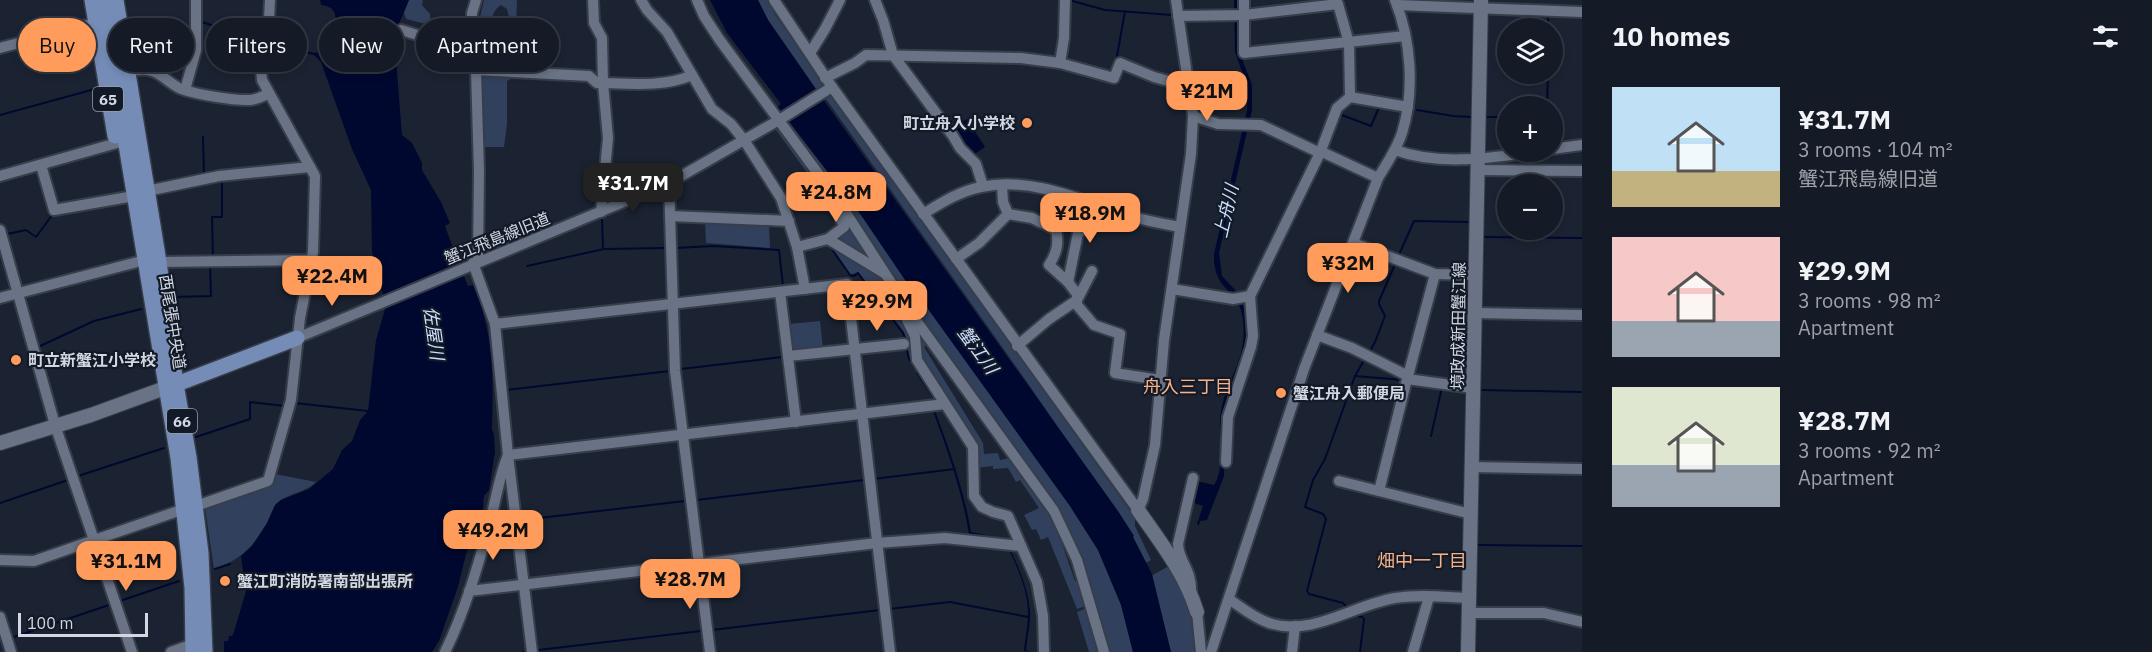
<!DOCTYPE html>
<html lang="en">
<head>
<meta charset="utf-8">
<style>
	body { margin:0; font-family:"IBM Plex Sans","Noto Sans JP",sans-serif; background:#212732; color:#f1f3f6; height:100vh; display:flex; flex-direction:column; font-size:22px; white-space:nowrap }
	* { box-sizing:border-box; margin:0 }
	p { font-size:20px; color:#9da1a7 }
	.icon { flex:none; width:33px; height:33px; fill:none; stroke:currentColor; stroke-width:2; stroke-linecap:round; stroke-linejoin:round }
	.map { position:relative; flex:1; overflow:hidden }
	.side { display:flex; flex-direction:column; background:#141a26; width:570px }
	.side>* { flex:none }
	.banner { position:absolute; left:18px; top:18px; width:570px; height:54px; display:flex; gap:12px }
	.tools { position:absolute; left:1497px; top:18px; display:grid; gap:12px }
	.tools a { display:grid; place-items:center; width:66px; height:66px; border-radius:50%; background:#141a26; box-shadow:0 3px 9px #0003,0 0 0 2px #333843; font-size:30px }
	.scale { position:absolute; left:18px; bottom:15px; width:130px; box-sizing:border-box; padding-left:6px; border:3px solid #d2d7e1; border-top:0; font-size:16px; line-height:21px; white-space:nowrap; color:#d2d7e1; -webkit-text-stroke:4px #121a28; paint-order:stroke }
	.price { position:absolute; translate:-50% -51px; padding:0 14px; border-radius:12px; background:#ff9b5b; color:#111; font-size:20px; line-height:39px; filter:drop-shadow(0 2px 3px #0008) }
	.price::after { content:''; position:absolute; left:50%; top:36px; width:18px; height:14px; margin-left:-9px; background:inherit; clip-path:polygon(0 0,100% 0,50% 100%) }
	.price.active { background:#222; color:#fff }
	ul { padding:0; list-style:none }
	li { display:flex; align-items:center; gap:18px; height:150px; padding:0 30px }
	li span { display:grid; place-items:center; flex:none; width:168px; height:120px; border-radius:0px; color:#555 }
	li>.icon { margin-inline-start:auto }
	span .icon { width:72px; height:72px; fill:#fffc; stroke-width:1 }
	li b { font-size:26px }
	h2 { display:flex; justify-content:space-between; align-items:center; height:72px; padding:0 30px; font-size:26px }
	.tag { padding:0 21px; border-radius:27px; background:#141a26; box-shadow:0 3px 9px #0003,0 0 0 2px #333843; font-size:21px; line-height:54px }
	.tag.active { background:#ff9b5b; color:#111 }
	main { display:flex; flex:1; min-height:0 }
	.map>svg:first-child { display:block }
	.green { fill:#30405d }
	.water { fill:#000830 }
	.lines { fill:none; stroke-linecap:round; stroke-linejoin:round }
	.stream { stroke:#000830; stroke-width:2 }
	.street-casing { stroke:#373d49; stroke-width:14 }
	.secondary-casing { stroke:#373d49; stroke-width:16 }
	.primary-casing { stroke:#373d49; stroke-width:18 }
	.street { stroke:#697385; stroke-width:10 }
	.secondary { stroke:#697385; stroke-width:14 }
	.primary { stroke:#748cb6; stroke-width:15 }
	.poi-dot { fill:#ff9b5b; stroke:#121a28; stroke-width:2 }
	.labels { text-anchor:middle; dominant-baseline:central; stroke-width:4.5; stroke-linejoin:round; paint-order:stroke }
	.shield { fill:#121a28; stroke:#989eaa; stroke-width:1.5 }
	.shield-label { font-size:15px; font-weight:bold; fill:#d2d7e1 }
	.poi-label { font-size:16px; font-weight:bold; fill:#d2d7e1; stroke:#121a28; text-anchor:start }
	.street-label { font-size:16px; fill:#d2d7e1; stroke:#121a28 }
	.water-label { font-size:18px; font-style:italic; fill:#cddefc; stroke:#121a28 }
	.neighbourhood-label { font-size:18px; fill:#f8b187; stroke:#121a28 }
</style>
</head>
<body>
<main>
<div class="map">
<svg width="1582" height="652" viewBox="0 0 1582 652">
	<rect width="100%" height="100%" fill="#1b2332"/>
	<g class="green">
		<path d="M 409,0 L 423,0 L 422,5 L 430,14 L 431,23 L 426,24 L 406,19 L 404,12 Z"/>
		<path d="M 484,0 L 517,0 L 515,57 L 514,59 L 507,62 L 506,67 L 498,66 L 499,51 L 505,43 L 507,31 L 511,27 L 507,9 L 501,5 C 488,13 489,35 492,48 L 488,55 L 482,58 L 482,66 L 479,68 L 477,30 Z"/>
		<path d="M 758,0 L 768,0 L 775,15 L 822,80 L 822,87 L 817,90 L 768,20 Z"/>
		<path d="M 479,74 L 513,75 L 513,78 L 507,81 L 507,124 L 504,147 L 483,147 Z"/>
		<path d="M 825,96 L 833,97 L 1135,518 L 1135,526 L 1151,560 L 1146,563 L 1133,537 L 1027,382 L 826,99 L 822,97 Z"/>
		<path d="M 786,119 L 861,215 L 916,296 L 918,295 L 1070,506 L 1098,550 L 1121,604 L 1133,652 L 1107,652 L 1077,553 L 948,359 L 784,123 Z"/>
		<path d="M 774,127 L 786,134 L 828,191 L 837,214 Z"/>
		<path d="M 842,211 L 876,265 L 832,240 L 849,227 Z"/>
		<path d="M 705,221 L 769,225 L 770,248 L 706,243 Z"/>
		<path d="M 827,241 L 882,274 L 906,309 L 899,315 L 911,333 L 917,367 L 916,368 L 910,358 L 904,332 L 858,272 L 850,275 Z"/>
		<path d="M 820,321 L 823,349 L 792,353 L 789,324 Z"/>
		<path d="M 915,323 L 930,343 L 924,347 L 983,443 L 984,454 L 998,453 L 1000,460 L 1010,458 L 1046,509 L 1061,541 L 1075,581 L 1078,581 L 1086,606 L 1077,609 L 1048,537 L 1041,540 L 1036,529 L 1032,530 L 1024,515 L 1039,508 L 1020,480 L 1016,482 L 1008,468 L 993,469 L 993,466 L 976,468 L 975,447 L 921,361 Z"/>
		<path d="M 275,474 L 316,482 C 305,493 289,493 278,502 C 272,508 271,516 267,523 C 255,546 239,561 214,569 L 205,508 Z"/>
		<path d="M 1169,566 C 1186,593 1194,621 1196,652 L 1171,652 L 1151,576 Z"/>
		<path d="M 1087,608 L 1101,652 L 1089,652 L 1077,612 Z"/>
	</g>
	<g class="water">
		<path d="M 320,0 L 409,0 L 396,31 L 397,72 L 402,135 L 412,143 L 422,163 L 422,170 L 441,202 L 450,223 L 445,226 C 452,246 460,266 468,286 L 473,285 C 477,295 482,305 484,316 C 494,353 493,390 492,429 L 494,435 L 495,452 L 489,490 L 484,496 L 483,508 L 466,554 L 458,587 L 439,641 L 432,652 L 224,652 L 224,641 L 228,641 L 229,636 L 232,636 L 234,632 L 246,591 L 241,556 L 252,546 L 267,523 L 275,505 L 281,500 L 309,489 L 333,469 L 342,450 L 352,441 L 360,420 L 368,411 L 376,340 L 386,306 L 372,252 L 371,190 L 352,149 L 321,62 L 313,54 C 317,52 323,52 326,49 C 329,45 330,39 332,35 C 337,22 340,7 321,5 Z"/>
		<path d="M 710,0 L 758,0 L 768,20 L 815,88 L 1118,511 L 1134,536 L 1133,537 L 1152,574 L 1171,652 L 1133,652 L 1121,605 L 1098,550 L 1070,506 L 918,295 L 916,296 L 861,215 L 791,124 L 777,107 L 781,104 L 727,33 Z"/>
		<path d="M 1234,0 L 1239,0 L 1239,51 L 1252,85 L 1252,110 L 1219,253 L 1222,276 L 1240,295 L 1245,311 L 1249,311 L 1250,335 L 1225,420 L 1224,476 L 1207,520 L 1200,521 L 1199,525 L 1197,524 L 1203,506 L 1191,502 L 1196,481 L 1214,485 C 1225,468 1219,440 1220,421 C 1222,381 1251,361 1242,314 C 1236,287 1213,291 1214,254 L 1247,110 L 1248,89 L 1235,52 Z"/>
		<path d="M 967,119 L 985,147 L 973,155 L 955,127 Z"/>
		<path d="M 933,411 L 935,411 C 950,451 964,490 971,532 L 1005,539 C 1016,561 1028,586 1030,611 C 1031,624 1027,637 1026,650 L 1030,652 L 1024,651 C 1025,639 1028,626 1028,613 C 1028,589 1015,561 1004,540 L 969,534 C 962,491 948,452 933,411 Z"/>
	</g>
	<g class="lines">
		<g class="stream">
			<path d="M 1069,0 L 1105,10 L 1172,15"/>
			<path d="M 199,21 L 259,41"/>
			<path d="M 1548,28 L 1548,15"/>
			<path d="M 267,43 L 314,54"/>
			<path d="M 1117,56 L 1125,11"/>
			<path d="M 145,58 L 192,50"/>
			<path d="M 1547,106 L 1548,74"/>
			<path d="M 1417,110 L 1453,116 L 1473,117"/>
			<path d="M 1339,114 L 1371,126 L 1380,105"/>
			<path d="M 0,115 L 95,89"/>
			<path d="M 1487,117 L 1508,117"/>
			<path d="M 203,137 L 204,176"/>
			<path d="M 602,218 L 603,248"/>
			<path d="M 7,234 L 26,230 L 36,237 L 53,214"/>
			<path d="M 1484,237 L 1582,238"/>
			<path d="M 829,245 L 850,275 L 854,276 L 858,273 L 903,333 L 906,340"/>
			<path d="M 676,248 L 713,246 L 779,250 L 783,286"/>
			<path d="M 1398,257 L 1414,221 L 1471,222"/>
			<path d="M 213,258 L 212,217 L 222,217 L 222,180"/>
			<path d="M 527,266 L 604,249 L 665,248"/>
			<path d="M 174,297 L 211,296 L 210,265"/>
			<path d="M 906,346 L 909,359 L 915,368"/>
			<path d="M 38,347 L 94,321 L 141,309"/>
			<path d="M 1369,353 L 1375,342 L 1385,316 L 1379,304 L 1379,301 L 1396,262"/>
			<path d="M 681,369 L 782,357"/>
			<path d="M 917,373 L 936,401"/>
			<path d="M 1355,376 L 1403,380"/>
			<path d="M 506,390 L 670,371"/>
			<path d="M 1482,390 L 1582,392"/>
			<path d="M 295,403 L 368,411"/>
			<path d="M 1431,436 L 1442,387"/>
			<path d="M 196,437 L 250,419 L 250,402 L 285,406"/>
			<path d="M 78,476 L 164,448"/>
			<path d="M 873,479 L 955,469"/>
			<path d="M 696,500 L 864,480"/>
			<path d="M 0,503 L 68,480"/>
			<path d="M 522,520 L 685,501"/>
			<path d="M 494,523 L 510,521"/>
			<path d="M 1478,545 L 1582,546"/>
			<path d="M 215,569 L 230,564"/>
			<path d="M 120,601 L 179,581"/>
			<path d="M 889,609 L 950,602 L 1028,617"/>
			<path d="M 1348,609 L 1343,603 L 1309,594 L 1307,591 L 1326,519 L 1323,514 L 1305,507 L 1313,480 L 1325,459 L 1355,376 L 1363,362"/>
			<path d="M 1354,615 L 1362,617 L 1364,619 L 1360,652"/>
			<path d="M 712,630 L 880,610"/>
			<path d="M 11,638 L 109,605"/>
			<path d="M 538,650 L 701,631"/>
			<path d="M 523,652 L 526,652"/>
		</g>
		<defs>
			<g id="street">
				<path d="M 476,0 L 472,13 L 470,51 L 476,70 L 479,171 L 478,262"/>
				<path d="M 593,0 L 594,23 L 602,38 L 603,83 L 608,138 L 601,212"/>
				<path d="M 641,0 L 647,10 L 667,32 L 712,109 L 731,124 L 744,140 L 781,198 L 797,247 L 805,289"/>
				<path d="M 697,0 L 704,16 L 719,39 L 839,202 L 910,312 L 1054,511 L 1077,560 L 1104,652"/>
				<path d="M 774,0 L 832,87 L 1138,510"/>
				<path d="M 875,0 L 883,20 L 893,55 L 953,136 L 960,148 L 976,164 L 983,186"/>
				<path d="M 1244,0 L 1244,53 L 1405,36"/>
				<path d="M 1397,5 L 1582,12"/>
				<path d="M 401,30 L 470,51"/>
				<path d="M 0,48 L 95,23"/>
				<path d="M 810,53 L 825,29 L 840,0"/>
				<path d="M 1060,63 L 1114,78 L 1120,63 L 1154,77 L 1189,87"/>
				<path d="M 137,70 C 157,67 163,79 179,88 C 192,94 236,101 250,100 C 256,100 263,96 268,94"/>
				<path d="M 476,70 L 589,76 L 597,83 L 603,83 C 631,84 666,87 692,75"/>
				<path d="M 825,78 L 855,63 L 866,55 L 1021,58 L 1060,63 L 1064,38 L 1065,0"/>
				<path d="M 185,90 L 196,50 L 196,0"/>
				<path d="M 1350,97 L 1408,107"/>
				<path d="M 1193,116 L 1218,124 L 1261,125 L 1320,153"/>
				<path d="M 1552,149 L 1582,145"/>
				<path d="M 1395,150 C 1439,166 1489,158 1535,152"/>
				<path d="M 1320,151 L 1378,178"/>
				<path d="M 41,165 L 54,210 L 134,196"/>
				<path d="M 1478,170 L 1582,171"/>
				<path d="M 0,176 L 117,143"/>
				<path d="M 669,183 L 675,371 L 710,652"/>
				<path d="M 1002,185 L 1003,202 L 1008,214 L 1032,218 L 1056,230 C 1059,243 1057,253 1049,265 L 1068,282 L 1077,294 L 1077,305 L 1094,325 L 1120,334 L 1115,373 L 1160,380"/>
				<path d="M 147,191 L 219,176 L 310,167"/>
				<path d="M 923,214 C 941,203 960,191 981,187 C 1031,176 1084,201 1130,216 C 1147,221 1164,224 1180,227"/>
				<path d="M 670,216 L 789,221"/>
				<path d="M 0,230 L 55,425 L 132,652"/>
				<path d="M 828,239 L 884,273"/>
				<path d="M 1353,243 L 1435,274 L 1475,275"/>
				<path d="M 797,247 L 828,239 L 844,227 L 836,206"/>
				<path d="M 956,259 L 979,243 L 1008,214"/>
				<path d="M 159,262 L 312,260"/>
				<path d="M 473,263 L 495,324 L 508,455 L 532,652"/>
				<path d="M 1068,282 L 1078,233 L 1086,228 L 1094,204"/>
				<path d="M 1172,289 L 1233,299 L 1250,296 L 1320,153 L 1337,108 L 1350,97 L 1349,43 L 1338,4 L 1244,15 L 1178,16"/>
				<path d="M 780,292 L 796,422"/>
				<path d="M 0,298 L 145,260"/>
				<path d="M 910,312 L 907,320 L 915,336 L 917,360 L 973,447 L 974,496 L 982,507 L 993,512 L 1008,516 L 1037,582 L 1043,616 L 1044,652"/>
				<path d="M 1475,313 L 1582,315"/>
				<path d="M 495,324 L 847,284 L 890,652"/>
				<path d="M 1317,335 L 1352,348 L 1408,376 L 1407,379 L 1473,388"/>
				<path d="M 297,338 L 669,183 L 779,120 L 832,87"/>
				<path d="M 1017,346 L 1049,319 L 1077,300 L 1092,271"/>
				<path d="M 788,356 L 904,344"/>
				<path d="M 1408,376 L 1435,274"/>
				<path d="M 508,455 L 945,404"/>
				<path d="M 1226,462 L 1228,417 L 1251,347 L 1253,336 L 1250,296"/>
				<path d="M 1472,467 L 1582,469"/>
				<path d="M 1339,481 L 1471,514"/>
				<path d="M 1379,491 L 1407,379"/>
				<path d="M 196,506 L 268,481 L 291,400 L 300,318 L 313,252 L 315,176 L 262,80 L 260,58 L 269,19 L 270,0"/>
				<path d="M 1138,510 L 1143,499 L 1155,445 L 1164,340 L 1191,154 L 1193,116 L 1176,0"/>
				<path d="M 0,560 L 34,561 L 184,509"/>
				<path d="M 469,591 L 877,543 L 945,538 L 1021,546"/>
				<path d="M 1191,592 C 1192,569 1179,563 1178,544 L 1193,478"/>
				<path d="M 1229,599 C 1242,608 1254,618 1269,623 C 1312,637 1353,605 1395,598 C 1419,594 1445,597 1469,598"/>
				<path d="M 1197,612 L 1201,652"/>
				<path d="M 1469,613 L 1544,613 L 1582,622"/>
				<path d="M 0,617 L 11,652"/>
				<path d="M 171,652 L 193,644"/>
				<path d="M 445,652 C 465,611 478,566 490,522 C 496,499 499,477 508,455"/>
				<path d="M 1211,652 L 1304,369 L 1378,178 C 1387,163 1397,149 1402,133 C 1415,91 1411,40 1395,0"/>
				<path d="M 1292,652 L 1295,626"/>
				<path d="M 1413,652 L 1429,597"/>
			</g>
			<g id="secondary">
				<path d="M 0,443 L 91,415 L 165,388"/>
				<path d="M 1138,510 C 1161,543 1185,573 1197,612"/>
				<path d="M 1468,652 L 1481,0"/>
			</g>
			<g id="primary">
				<path d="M 92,0 L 115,136"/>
				<path d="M 102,0 L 178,458 L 192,588 L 193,652"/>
				<path d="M 116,0 L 159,262 L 176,384 L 189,457 L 201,553 L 205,652"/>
				<path d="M 169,387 L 297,338"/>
			</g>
		</defs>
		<use href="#street" class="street-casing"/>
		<use href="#secondary" class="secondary-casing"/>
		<use href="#primary" class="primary-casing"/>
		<use href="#street" class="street"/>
		<use href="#secondary" class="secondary"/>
		<use href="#primary" class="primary"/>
	</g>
	<g class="poi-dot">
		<circle cx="1027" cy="123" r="6"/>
		<circle cx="16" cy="360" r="6"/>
		<circle cx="1281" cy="393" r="6"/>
		<circle cx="225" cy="581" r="6"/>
	</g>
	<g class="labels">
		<g class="shield">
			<rect x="93" y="87" width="30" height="24" rx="4.5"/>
			<rect x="167" y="409" width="30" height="24" rx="4.5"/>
		</g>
		<g class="shield-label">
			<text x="108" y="99">65</text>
			<text x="182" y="421">66</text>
		</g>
		<g class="poi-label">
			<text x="1015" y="123" text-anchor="end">町立舟入小学校</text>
			<text x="28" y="360">町立新蟹江小学校</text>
			<text x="1293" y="393">蟹江舟入郵便局</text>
			<text x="237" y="581">蟹江町消防署南部出張所</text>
		</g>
		<g class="street-label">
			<text transform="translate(497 238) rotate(-22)">蟹江飛島線旧道</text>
			<text transform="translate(173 322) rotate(81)">西尾張中央道</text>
			<text transform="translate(1458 326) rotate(-89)">境政成新田蟹江線</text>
		</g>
		<g class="water-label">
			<text transform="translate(1226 211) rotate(-77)">上舟川</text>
			<text transform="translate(434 333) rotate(82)">佐屋川</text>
			<text transform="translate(978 350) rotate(54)">蟹江川</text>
		</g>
		<g class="neighbourhood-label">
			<text x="1188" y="386">舟入三丁目</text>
			<text x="1422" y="560">畑中一丁目</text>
		</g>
	</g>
</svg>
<div class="tools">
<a><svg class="icon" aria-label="layers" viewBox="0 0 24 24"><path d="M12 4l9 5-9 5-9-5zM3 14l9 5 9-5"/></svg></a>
<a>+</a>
<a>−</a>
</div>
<div class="scale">100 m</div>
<b class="price" style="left:1207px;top:122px">¥21M</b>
<b class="price active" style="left:633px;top:214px">¥31.7M</b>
<b class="price" style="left:836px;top:223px">¥24.8M</b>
<b class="price" style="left:1090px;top:244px">¥18.9M</b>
<b class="price" style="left:1348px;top:294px">¥32M</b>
<b class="price" style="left:332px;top:307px">¥22.4M</b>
<b class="price" style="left:877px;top:332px">¥29.9M</b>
<b class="price" style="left:493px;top:561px">¥49.2M</b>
<b class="price" style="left:126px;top:592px">¥31.1M</b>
<b class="price" style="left:690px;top:610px">¥28.7M</b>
<div class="banner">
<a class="tag active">Buy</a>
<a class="tag">Rent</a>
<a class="tag">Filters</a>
<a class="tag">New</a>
<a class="tag">Apartment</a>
</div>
</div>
<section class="side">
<h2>10 homes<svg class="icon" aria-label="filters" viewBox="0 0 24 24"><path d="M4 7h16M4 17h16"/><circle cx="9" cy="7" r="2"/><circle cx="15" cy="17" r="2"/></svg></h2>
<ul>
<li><span style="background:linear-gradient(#bfe0f5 70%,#c2b280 0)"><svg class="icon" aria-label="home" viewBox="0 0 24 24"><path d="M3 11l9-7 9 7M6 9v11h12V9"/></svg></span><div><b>¥31.7M</b><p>3 rooms · 104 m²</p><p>蟹江飛島線旧道</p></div></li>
<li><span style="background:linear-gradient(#f6c9c9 70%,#9aa5b1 0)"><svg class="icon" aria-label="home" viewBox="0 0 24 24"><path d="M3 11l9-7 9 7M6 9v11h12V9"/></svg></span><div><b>¥29.9M</b><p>3 rooms · 98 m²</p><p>Apartment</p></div></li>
<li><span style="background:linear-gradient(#dfe7d0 65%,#9aa5b1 0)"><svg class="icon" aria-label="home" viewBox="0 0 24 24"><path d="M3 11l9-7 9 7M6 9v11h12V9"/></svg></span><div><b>¥28.7M</b><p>3 rooms · 92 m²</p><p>Apartment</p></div></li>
</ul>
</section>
</main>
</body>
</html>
